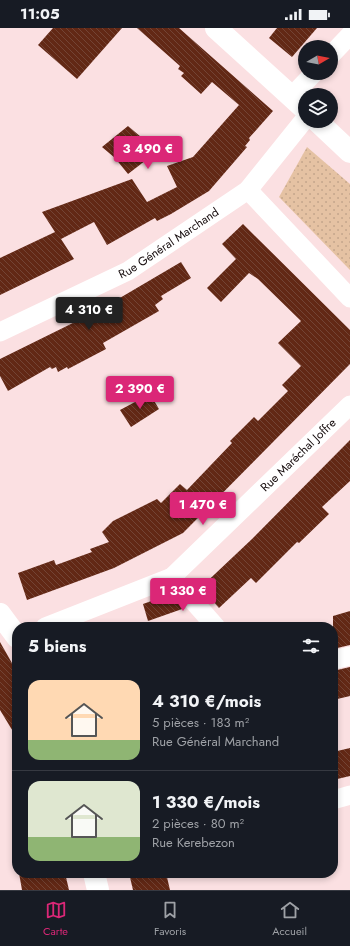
<!DOCTYPE html>
<html lang="fr">
<head>
<meta charset="utf-8">
<style>
	body { margin:0; font-family:Jost,sans-serif; background:#20242c; color:#f1f3f6; height:100vh; display:flex; flex-direction:column; font-size:15px; white-space:nowrap }
	* { box-sizing:border-box; margin:0 }
	p { font-size:13px; color:#9ea1a6 }
	.icon { flex:none; width:22px; height:22px; fill:none; stroke:currentColor; stroke-width:2; stroke-linecap:round; stroke-linejoin:round }
	.map { position:relative; flex:1; overflow:hidden }
	.sheet { position:absolute; left:12px; top:594px; width:326px; height:256px; display:flex; flex-direction:column; background:#171b24; border-radius:16px; box-shadow:0 2px 6px #0003 }
	.sheet>* { flex:none }
	.needle { width:26px; rotate:80deg }
	.controls { position:absolute; left:298px; top:12px; display:grid; gap:8px }
	.controls a { display:grid; place-items:center; width:40px; height:40px; border-radius:50%; background:#171b24; box-shadow:0 2px 6px #0003; font-size:20px }
	.price { position:absolute; translate:-50% -34px; padding:0 9px; border-radius:4px; background:#db2777; color:#fff; font-size:13px; line-height:26px; filter:drop-shadow(0 1px 2px #0008) }
	.price::after { content:''; position:absolute; left:50%; top:24px; width:12px; height:9px; margin-left:-6px; background:inherit; clip-path:polygon(0 0,100% 0,50% 100%) }
	.price.on { background:#222; color:#fff }
	ul { padding:0; list-style:none }
	li { display:flex; align-items:center; gap:12px; height:100px; padding:0 16px }
	li+li { border-top:1px solid #363941 }
	li span { display:grid; place-items:center; flex:none; width:112px; height:80px; border-radius:12px; color:#555 }
	li>.icon { margin-inline-start:auto }
	span .icon { width:48px; height:48px; fill:#fffc; stroke-width:1 }
	li b { font-size:17px }
	h2 { display:flex; justify-content:space-between; align-items:center; height:48px; padding:0 16px; font-size:17px }
	.status { display:flex; justify-content:space-between; align-items:center; height:28px; padding:0 20px; background:#171b24; direction:ltr }
	.status svg { height:11px; fill:currentColor }
	.dock { display:flex; justify-content:space-around; align-items:center; height:56px; border-top:1px solid #363941; background:#171b24; font-size:11px; color:#9ea1a6 }
	.dock a { display:grid; justify-items:center; gap:2px }
	.dock .on { color:#db2777 }
	.map>svg:first-child { display:block }
	.green { fill:url(#green-dots) }
	.building { fill:url(#building-back-hatch) }
	.lines { fill:none; stroke-linecap:round; stroke-linejoin:round }
	.minor { stroke:#fff; stroke-width:19 }
	.tertiary { stroke:#fff; stroke-width:22 }
	.secondary { stroke:#fff; stroke-width:22 }
	.labels { text-anchor:middle; dominant-baseline:central; stroke-width:4; stroke-linejoin:round; paint-order:stroke }
	.street-label { font-size:12px; fill:#13090a; stroke:#fff }
</style>
</head>
<body>
<div class="status"><b>11:05</b><svg viewBox="0 0 49 12"><path d="M0 12V9h3v3zM5 12V6h3v6zM10 12V3h3v9zM15 12V0h3v12zM26 1h20v11H26zM47 4h2v5h-2z"/></svg></div>
<div class="map">
<svg width="350" height="862" viewBox="0 0 350 862">
	<defs>
		<pattern id="green-dots" width="8" height="8" patternUnits="userSpaceOnUse"><rect width="8" height="8" fill="#e5c2a3"/><path d="M2 2h.1M6 6h.1" fill="none" stroke="#c4a58b" stroke-width="1.8" stroke-linecap="round"/></pattern>
		<pattern id="building-back-hatch" width="6" height="6" patternUnits="userSpaceOnUse"><rect width="6" height="6" fill="#622815"/><path d="M-1 5l2 2M0 0l6 6M5-1l2 2" fill="none" stroke="#734435"/></pattern>
	</defs>
	<rect width="100%" height="100%" fill="#fbe0e2"/>
	<path class="green" d="M 307,119 L 350,156 L 350,242 L 279,169 Z"/>
	<g class="building">
		<path d="M 53,0 L 122,0 L 77,51 L 38,17 Z"/>
		<path d="M 137,0 L 179,0 L 273,83 L 249,110 L 250,112 L 245,118 L 247,119 L 209,163 L 171,186 L 157,193 L 155,190 L 107,217 L 94,194 L 61,211 L 74,231 L 0,267 L 0,230 L 55,204 L 42,184 L 132,151 L 147,174 L 177,159 L 167,138 L 193,129 L 239,77 L 212,54 L 201,66 L 181,48 L 184,45 L 178,41 L 180,38 Z"/>
		<path d="M 277,0 L 317,0 L 292,29 L 269,10 Z"/>
		<path d="M 128,98 L 141,109 L 137,112 L 150,129 L 128,146 L 115,130 L 102,119 Z"/>
		<path d="M 243,196 L 350,302 L 350,336 L 183,505 L 114,540 L 27,572 L 18,545 L 54,532 L 56,537 L 92,524 L 90,521 L 109,514 L 102,504 L 113,493 L 157,471 L 161,475 L 180,456 L 187,462 L 232,415 L 230,413 L 254,389 L 258,393 L 288,363 L 282,357 L 301,338 L 278,315 L 301,293 L 258,251 L 249,245 L 221,274 L 207,260 L 236,231 L 222,216 Z"/>
		<path d="M 181,234 L 191,250 L 161,268 L 163,271 L 155,277 L 159,283 L 103,315 L 106,321 L 68,341 L 67,339 L 58,344 L 56,339 L 52,341 L 50,339 L 8,363 L 0,348 L 0,331 L 79,292 L 79,294 Z"/>
		<path d="M 150,366 L 159,381 L 131,399 L 120,382 Z"/>
		<path d="M 350,412 L 350,453 L 322,479 L 329,486 L 299,515 L 297,514 L 256,555 L 251,550 L 219,580 L 211,571 L 207,573 L 198,562 L 252,511 Z"/>
		<path d="M 171,566 L 185,580 L 148,593 L 143,576 Z"/>
		<path d="M 350,583 L 350,617 L 333,621 L 333,588 Z"/>
		<path d="M 0,614 L 17,644 L 17,710 L 0,682 Z"/>
		<path d="M 350,639 L 350,668 L 333,672 L 333,643 Z"/>
		<path d="M 350,720 L 350,748 L 333,752 L 333,724 Z"/>
		<path d="M 19,845 L 65,845 L 69,862 L 22,862 Z"/>
		<path d="M 129,845 L 166,845 L 170,862 L 133,862 Z"/>
	</g>
	<g class="lines">
		<g class="minor">
			<path d="M 331,27 L 350,7"/>
			<path d="M 292,68 L 314,45"/>
			<path d="M 248,162 L 350,270"/>
			<path id="s1" d="M 0,304 L 128,243 L 248,162 L 305,91"/>
			<path d="M 172,549 L 216,599"/>
			<path id="s2" d="M 45,599 L 172,549 L 350,377"/>
			<path d="M 333,632 L 350,628"/>
			<path d="M 333,772 L 350,767"/>
		</g>
		<g class="tertiary">
			<path d="M 0,586 L 17,609"/>
			<path d="M 94,845 L 98,862"/>
		</g>
		<g class="secondary">
			<path d="M 216,0 L 305,81"/>
			<path d="M 317,93 L 350,124"/>
		</g>
	</g>
	<g class="labels">
		<g class="street-label">
			<text stroke="none"><textPath href="#s1" startOffset="191">Rue Général Marchand</textPath></text>
			<text stroke="none"><textPath href="#s2" startOffset="312">Rue Maréchal Joffre</textPath></text>
		</g>
	</g>
</svg>
<div class="controls">
<a><svg class="needle" viewBox="-14 -14 28 28"><path d="M0-13l5 13h-10z" fill="#e53935"/><path d="M0 13l5-13h-10z" fill="#9ea1a6"/></svg></a>
<a><svg class="icon" aria-label="layers" viewBox="0 0 24 24"><path d="M12 4l9 5-9 5-9-5zM3 14l9 5 9-5"/></svg></a>
</div>
<b class="price" style="left:148px;top:142px">3 490 €</b>
<b class="price on" style="left:89px;top:303px">4 310 €</b>
<b class="price" style="left:140px;top:382px">2 390 €</b>
<b class="price" style="left:203px;top:498px">1 470 €</b>
<b class="price" style="left:183px;top:584px">1 330 €</b>
<section class="sheet">
<h2>5 biens<svg class="icon" aria-label="filters" viewBox="0 0 24 24"><path d="M4 7h16M4 17h16"/><circle cx="9" cy="7" r="2"/><circle cx="15" cy="17" r="2"/></svg></h2>
<ul>
<li><span style="background:linear-gradient(#ffd9b3 75%,#8fb573 0)"><svg class="icon" aria-label="home" viewBox="0 0 24 24"><path d="M3 11l9-7 9 7M6 9v11h12V9"/></svg></span><div><b>4 310 €/mois</b><p>5 pièces · 183 m²</p><p>Rue Général Marchand</p></div></li>
<li><span style="background:linear-gradient(#dfe7d0 70%,#8fb573 0)"><svg class="icon" aria-label="home" viewBox="0 0 24 24"><path d="M3 11l9-7 9 7M6 9v11h12V9"/></svg></span><div><b>1 330 €/mois</b><p>2 pièces · 80 m²</p><p>Rue Kerebezon</p></div></li>
</ul>
</section>
</div>
<nav class="dock">
<a class="on"><svg class="icon" aria-label="map" viewBox="0 0 24 24"><path d="M3 6l6-2 6 2 6-2v14l-6 2-6-2-6 2zM9 4v14M15 6v14"/></svg>Carte</a>
<a><svg class="icon" aria-label="saved" viewBox="0 0 24 24"><path d="M7 4h10v16l-5-4-5 4z"/></svg>Favoris</a>
<a><svg class="icon" aria-label="home" viewBox="0 0 24 24"><path d="M3 11l9-7 9 7M6 9v11h12V9"/></svg>Accueil</a>
</nav>
</body>
</html>
